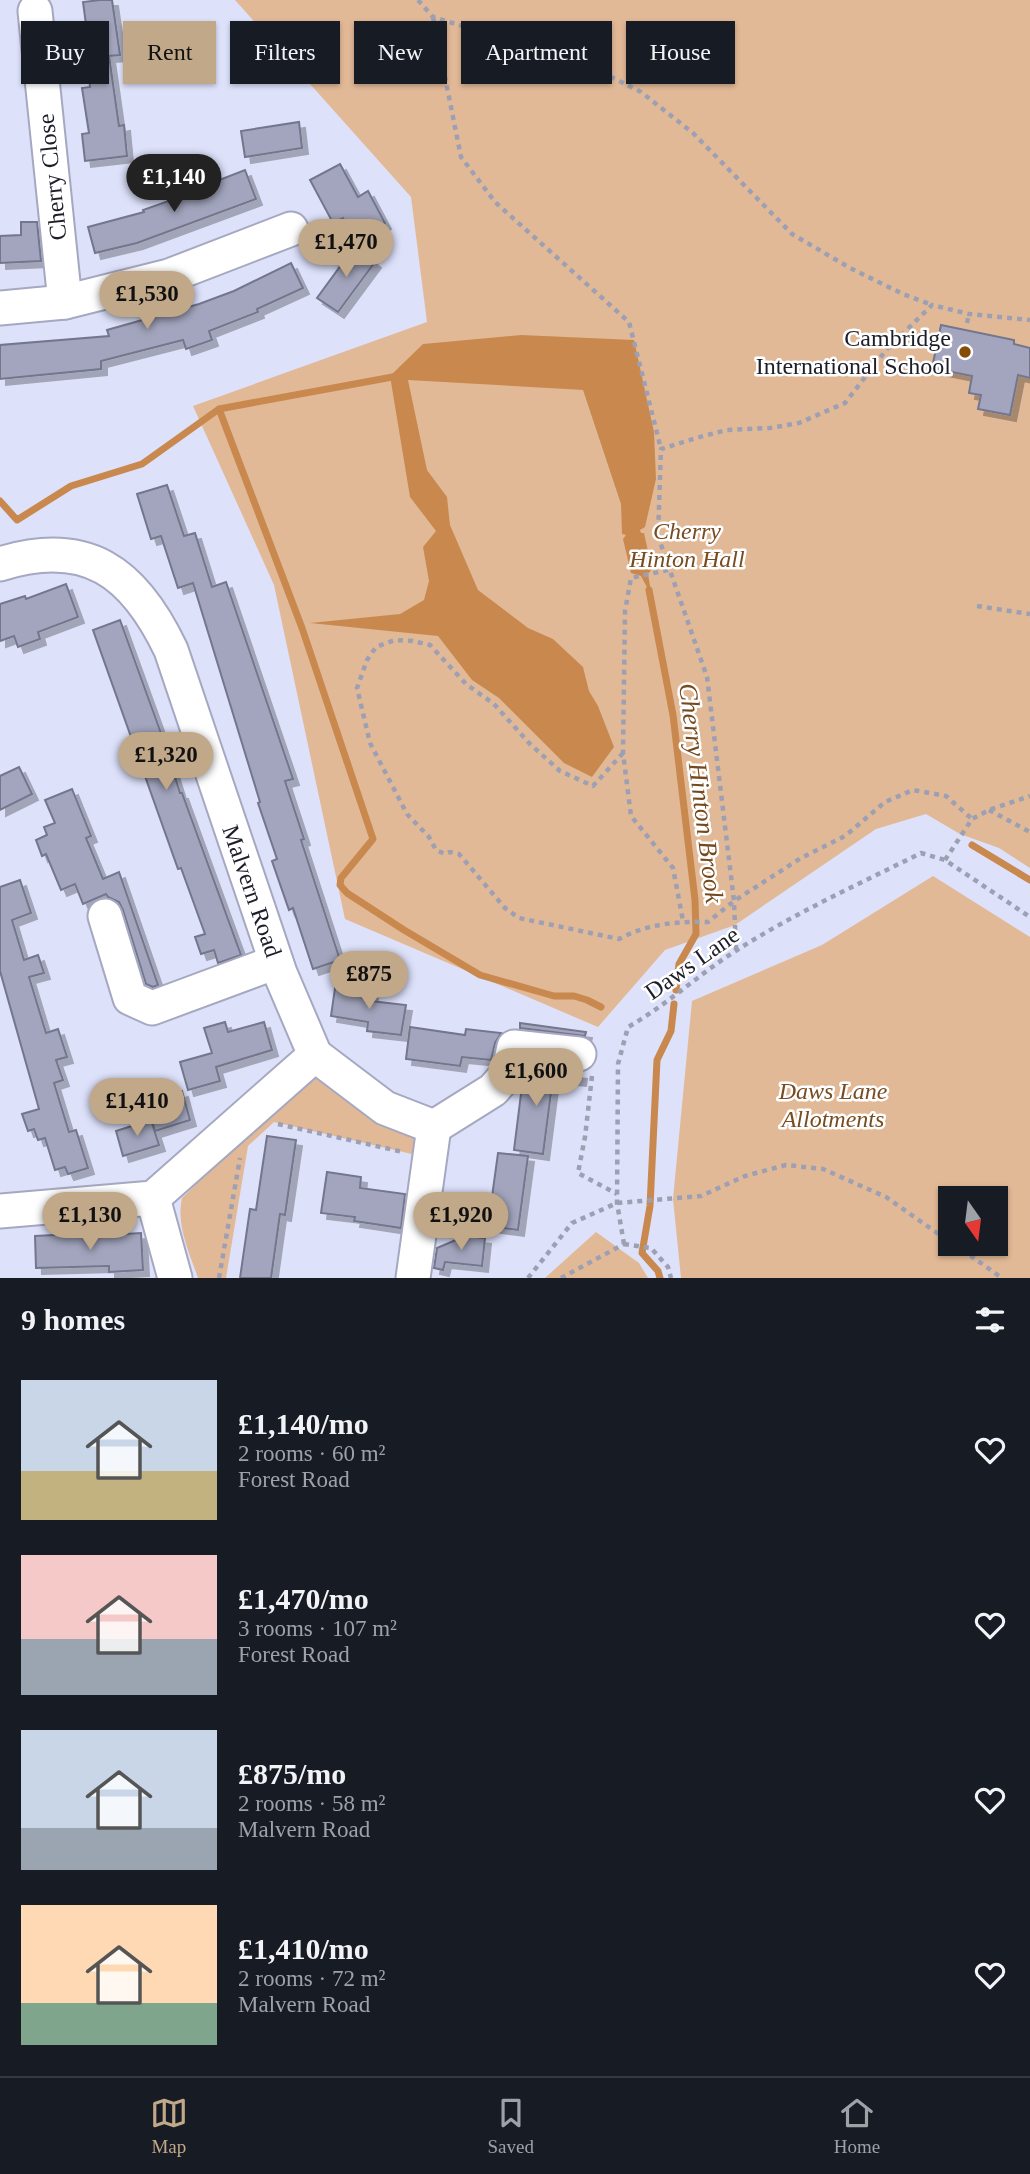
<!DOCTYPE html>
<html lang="en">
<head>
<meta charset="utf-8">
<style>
	body { margin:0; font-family:Georgia,serif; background:#242831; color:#f1f3f6; height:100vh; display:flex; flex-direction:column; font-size:26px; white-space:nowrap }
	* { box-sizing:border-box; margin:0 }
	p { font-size:23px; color:#9ea1a6 }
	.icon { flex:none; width:38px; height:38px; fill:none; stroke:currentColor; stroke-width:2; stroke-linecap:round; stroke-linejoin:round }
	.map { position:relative; height:1278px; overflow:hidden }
	.drawer { display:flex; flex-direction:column; background:#171b24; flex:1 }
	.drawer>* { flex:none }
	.guide { position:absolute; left:21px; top:21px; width:989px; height:63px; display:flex; gap:14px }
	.needle { width:46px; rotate:166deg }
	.buttons { position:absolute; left:938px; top:1186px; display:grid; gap:14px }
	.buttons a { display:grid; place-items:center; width:70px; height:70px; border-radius:0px; background:#171b24; box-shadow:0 2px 5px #0004; font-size:35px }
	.price { position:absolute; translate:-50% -60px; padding:0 16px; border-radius:24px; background:#c1a889; color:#111; font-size:23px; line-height:46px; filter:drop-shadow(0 2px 4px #0008) }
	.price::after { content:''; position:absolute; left:50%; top:42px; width:21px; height:16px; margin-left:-10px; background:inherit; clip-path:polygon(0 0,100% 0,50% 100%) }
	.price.current { background:#222; color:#fff }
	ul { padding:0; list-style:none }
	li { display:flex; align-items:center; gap:21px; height:175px; padding:0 21px }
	li span { display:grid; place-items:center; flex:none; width:196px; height:140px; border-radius:0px; color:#555 }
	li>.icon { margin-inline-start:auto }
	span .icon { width:84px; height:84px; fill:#fffc; stroke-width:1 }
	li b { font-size:30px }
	h2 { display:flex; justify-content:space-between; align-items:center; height:84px; padding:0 21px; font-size:30px }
	.chip { padding:0 24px; border-radius:0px; background:#171b24; box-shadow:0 2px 5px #0004; font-size:24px; line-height:63px }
	.chip.current { background:#c1a889; color:#111 }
	.tabs { display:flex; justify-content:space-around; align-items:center; height:98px; border-top:2px solid #363941; background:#171b24; font-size:19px; color:#9ea1a6 }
	.tabs a { display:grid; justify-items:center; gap:4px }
	.tabs .current { color:#c1a889 }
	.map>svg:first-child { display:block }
	.green { fill:#e2b997; fill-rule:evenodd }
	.water { fill:#c9894e }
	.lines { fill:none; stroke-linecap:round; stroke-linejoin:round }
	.stream { stroke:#c9894e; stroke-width:7 }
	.building { fill:#a2a5bd; stroke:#73768c; stroke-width:2; filter:url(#shadow) }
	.minor-casing { stroke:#a5a8c0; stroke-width:37 }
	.path { stroke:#9da0b3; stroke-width:4.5; stroke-dasharray:5 5; stroke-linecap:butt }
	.minor { stroke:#fff; stroke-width:33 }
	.poi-dot { fill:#874c04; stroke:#fff; stroke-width:2.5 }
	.labels { text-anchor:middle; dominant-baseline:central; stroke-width:5; stroke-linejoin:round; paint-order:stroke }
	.street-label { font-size:24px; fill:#1d1e27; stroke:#fff }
	.poi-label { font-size:24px; fill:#1d1e27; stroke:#fff; text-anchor:end }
	.park-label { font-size:24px; font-style:italic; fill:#784c21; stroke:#fff }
	.water-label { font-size:26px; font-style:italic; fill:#75491e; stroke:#fff }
</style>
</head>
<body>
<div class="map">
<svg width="1030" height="1278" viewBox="0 0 1030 1278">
	<defs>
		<filter id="shadow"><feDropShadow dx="6" dy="6" stdDeviation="0" flood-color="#0004"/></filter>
	</defs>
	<rect width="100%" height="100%" fill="#dde1fa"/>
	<g class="green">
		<path d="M 235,0 L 1030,0 L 1030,868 L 999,848 L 960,834 L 926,814 L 876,829 L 735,925 L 665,950 L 598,1027 L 345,919 L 274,585 L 193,406 L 427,322 L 411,197 Z"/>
		<path d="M 933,876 L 1030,937 L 1030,1278 L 681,1278 L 673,1199 L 692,1001 L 822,945 ZM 950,1199 L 996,1199 L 996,1244 L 950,1244 Z"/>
		<path d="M 319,1077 L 420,1134 L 429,1158 L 274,1122 L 248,1146 L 226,1278 L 198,1278 C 189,1252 176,1225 182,1198 L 302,1080 Z"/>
		<path d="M 596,1232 L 639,1263 L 648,1278 L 545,1278 Z"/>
	</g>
	<path class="water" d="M 521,335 L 634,340 L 654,432 L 656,479 L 645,527 L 640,530 L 641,533 L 644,533 L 652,569 L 648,574 L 652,597 L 641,576 L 631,573 L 623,539 L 626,535 L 622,534 L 621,504 L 583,390 L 408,380 L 427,470 L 447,497 L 450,525 L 478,590 L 528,628 L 553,639 L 583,667 L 589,691 L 598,706 L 614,747 L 592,777 L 564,763 L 499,698 L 472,680 L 438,636 L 310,623 L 400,614 L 424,600 L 429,581 L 423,547 L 436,531 L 410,497 L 390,376 L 423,344 Z"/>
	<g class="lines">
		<g class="stream">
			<path d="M 219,409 L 302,628 L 373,839 L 341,878 L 340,885 L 347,893 L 404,930 L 480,975 L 554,996 L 574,996 L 587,1000 L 601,1007"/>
			<path d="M 0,501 L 17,520 L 71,486 L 142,464 L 219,409 L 398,376"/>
			<path d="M 649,590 L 673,715 L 695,900 L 696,934 L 679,964 L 676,990"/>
			<path d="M 972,845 L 1030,880"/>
			<path d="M 660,1278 L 658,1271 L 642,1253 L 650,1206 L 657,1060 L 671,1031 L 674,1004"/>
		</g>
	</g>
	<g class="building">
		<path d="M 100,0 L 112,0 L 120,55 L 109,56 L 119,126 L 124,125 L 127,156 L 85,161 L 82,134 L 89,133 L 82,88 L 90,87 L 88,70 L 92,69 L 83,2 Z"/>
		<path d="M 299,122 L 302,148 L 245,157 L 241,131 Z"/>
		<path d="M 340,164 L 358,197 L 368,191 L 385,223 L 354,239 L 343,218 L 333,223 L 310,180 Z"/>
		<path d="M 245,170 L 256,199 L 137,243 L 95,253 L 88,227 L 144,212 L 143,210 L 197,191 L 196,189 Z"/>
		<path d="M 21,222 L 37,222 L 41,261 L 0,263 L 0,236 L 21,235 Z"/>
		<path d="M 355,246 L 375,262 L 338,312 L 317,298 Z"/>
		<path d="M 291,263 L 303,288 L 257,309 L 258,312 L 209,331 L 212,340 L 186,349 L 183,340 L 101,361 L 101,369 L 0,379 L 0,345 L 109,336 L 107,330 L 199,304 L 234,291 Z"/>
		<path d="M 941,325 L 1014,340 L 1014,344 L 1030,348 L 1030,378 L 1018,375 L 1010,415 L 978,409 L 981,395 L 969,393 L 972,376 L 932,368 Z"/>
		<path d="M 167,485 L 184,536 L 195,533 L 212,587 L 226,582 L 293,779 L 285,781 L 304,839 L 301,840 L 340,960 L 313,969 L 293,908 L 289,910 L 272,861 L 277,859 L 258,803 L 260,802 L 193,583 L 178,588 L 161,536 L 151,539 L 137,494 Z"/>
		<path d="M 66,584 L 78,617 L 38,632 L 40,639 L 18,647 L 14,636 L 0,641 L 0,604 L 25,596 L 26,599 Z"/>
		<path d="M 120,620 L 162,736 L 180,793 L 182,793 L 241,955 L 218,963 L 214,950 L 201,954 L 195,937 L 205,934 L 181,868 L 178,869 L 93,630 Z"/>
		<path d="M 19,767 L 32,794 L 0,810 L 0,776 Z"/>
		<path d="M 72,789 L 91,836 L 86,838 L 103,879 L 119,872 L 158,985 L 153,987 L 146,984 L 123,910 L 119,902 L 108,897 L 106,894 L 83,904 L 75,884 L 61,890 L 46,854 L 42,856 L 36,840 L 47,835 L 44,827 L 55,823 L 45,800 Z"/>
		<path d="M 20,880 L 31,913 L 12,920 L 24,960 L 38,955 L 44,973 L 29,977 L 46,1033 L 58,1029 L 67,1057 L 56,1060 L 63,1080 L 54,1083 L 69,1132 L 76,1130 L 88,1168 L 68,1174 L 65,1167 L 55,1170 L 45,1138 L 38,1140 L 34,1129 L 28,1131 L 22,1114 L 39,1109 L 0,971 L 0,887 Z"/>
		<path d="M 335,988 L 372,993 L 371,1001 L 406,1005 L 401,1035 L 367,1031 L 368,1022 L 331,1016 Z"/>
		<path d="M 225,1022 L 228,1032 L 264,1022 L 272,1050 L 216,1067 L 220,1081 L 188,1090 L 180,1062 L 212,1053 L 204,1028 Z"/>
		<path d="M 520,1023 L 586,1032 L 585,1036 L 520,1028 Z"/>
		<path d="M 410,1027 L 465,1035 L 466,1029 L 501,1033 L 495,1043 L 491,1060 L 462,1057 L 460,1066 L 406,1059 Z"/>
		<path d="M 529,1068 L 581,1073 L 580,1080 L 553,1077 L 543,1154 L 514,1150 L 522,1086 Z"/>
		<path d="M 182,1091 L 190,1120 L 155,1131 L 146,1102 Z"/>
		<path d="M 151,1120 L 159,1145 L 123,1156 L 116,1131 Z"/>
		<path d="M 267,1136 L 296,1140 L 285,1215 L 280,1214 L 271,1278 L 240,1278 L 250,1209 L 256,1210 Z"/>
		<path d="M 498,1153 L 528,1156 L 518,1230 L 488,1226 Z"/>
		<path d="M 327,1172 L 361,1177 L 360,1188 L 405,1194 L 401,1228 L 354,1221 L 355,1217 L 321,1213 Z"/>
		<path d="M 141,1233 L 143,1270 L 109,1272 L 109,1266 L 36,1268 L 35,1236 L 74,1234 L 74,1237 Z"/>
		<path d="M 465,1236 L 485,1238 L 482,1266 L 445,1262 L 443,1270 L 434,1268 L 437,1248 Z"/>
	</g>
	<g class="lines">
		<defs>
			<g id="minor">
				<path d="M 35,11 L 65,302"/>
				<path d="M 0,308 L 65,302 L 169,276 L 291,229"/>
				<path d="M 0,564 C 87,537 134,572 171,650 L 280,973 L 315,1055 L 153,1198 L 0,1211"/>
				<path d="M 105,916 L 130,998 L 152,1008 L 276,962"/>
				<path d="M 315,1055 L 385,1108 L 434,1127"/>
				<path d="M 434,1127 L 493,1090 L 508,1073 L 514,1047 L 579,1054"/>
				<path d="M 153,1198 L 175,1278"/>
				<path d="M 413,1278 L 434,1127"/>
			</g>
		</defs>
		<use href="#minor" class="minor-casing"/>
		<g class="path">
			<path d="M 418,0 L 433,17 L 581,62 L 641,92 L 693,133 L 792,234 L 850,268 L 903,294 L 932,305"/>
			<path d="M 433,17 L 461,157 L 495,202 L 629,322 L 661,449"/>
			<path d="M 967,323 L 969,314"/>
			<path d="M 668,570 L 631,578 L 625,611 L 623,753 L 631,816 L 673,868 L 683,921"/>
			<path d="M 977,606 L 1030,614"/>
			<path d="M 623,753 L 593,786 L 560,771 L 530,744 L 494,704 L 466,684 L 430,645 L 412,641 L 395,640 L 376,647 L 367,660 L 357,688 L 370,743 L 407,814 L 429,837 L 436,850 L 445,854 L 450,852 L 459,854 L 505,908 L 519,918 L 619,939 C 646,924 678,921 708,922 L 734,901 L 801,858 L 845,836 L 885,802 L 913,790 L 946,796 L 972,819"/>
			<path d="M 989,810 L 1030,832"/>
			<path d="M 945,860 L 972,819 L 989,810 L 1030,796"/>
			<path d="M 736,950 L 734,901 L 707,677 L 658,536 L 661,449 L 696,438 L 727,430 L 770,428 L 799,423 L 845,403 L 887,349 L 932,305 L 969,314 L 1030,320"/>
			<path d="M 592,1076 L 585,1137 L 578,1173 L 617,1194"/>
			<path d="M 278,1124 L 403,1152"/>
			<path d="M 624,1244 L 617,1203 L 618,1064 L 628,1027 C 667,1005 699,974 737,950 C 795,913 859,884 921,853 L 945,860 L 1030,917"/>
			<path d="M 624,1244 L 651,1248 L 668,1267 L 671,1278"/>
			<path d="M 954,1244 L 1002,1278"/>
			<path d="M 219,1278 L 240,1158"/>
			<path d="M 528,1278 L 572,1223 L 617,1203 L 701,1196 L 745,1176 L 786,1165 L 823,1169 L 886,1197 L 950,1242"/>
			<path d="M 561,1278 L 624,1244"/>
		</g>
		<use href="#minor" class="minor"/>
	</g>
	<circle class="poi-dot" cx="965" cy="352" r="7"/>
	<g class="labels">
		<g class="street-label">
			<text transform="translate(52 177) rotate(-96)">Cherry Close</text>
			<text transform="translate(252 891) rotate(71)">Malvern Road</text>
			<text transform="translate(692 963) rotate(-35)">Daws Lane</text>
		</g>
		<g class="poi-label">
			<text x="951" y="338">Cambridge<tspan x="951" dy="28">International School</tspan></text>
		</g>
		<g class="park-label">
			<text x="687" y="531">Cherry<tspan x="687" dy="28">Hinton Hall</tspan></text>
			<text x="833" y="1091">Daws Lane<tspan x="833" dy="28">Allotments</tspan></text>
		</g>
		<g class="water-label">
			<text transform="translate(701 793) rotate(83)">Cherry Hinton Brook</text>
		</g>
	</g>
</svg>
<div class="buttons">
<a><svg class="needle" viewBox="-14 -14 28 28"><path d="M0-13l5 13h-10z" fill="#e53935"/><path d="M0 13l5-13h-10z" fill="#9ea1a6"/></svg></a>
</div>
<b class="price current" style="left:174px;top:214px">£1,140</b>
<b class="price" style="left:346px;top:279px">£1,470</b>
<b class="price" style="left:147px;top:331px">£1,530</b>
<b class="price" style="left:166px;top:792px">£1,320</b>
<b class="price" style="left:369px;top:1011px">£875</b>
<b class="price" style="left:536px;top:1108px">£1,600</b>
<b class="price" style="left:137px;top:1138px">£1,410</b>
<b class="price" style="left:90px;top:1252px">£1,130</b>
<b class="price" style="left:461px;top:1252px">£1,920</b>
<div class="guide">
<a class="chip">Buy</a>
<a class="chip current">Rent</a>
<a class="chip">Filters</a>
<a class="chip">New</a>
<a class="chip">Apartment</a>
<a class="chip">House</a>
</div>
</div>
<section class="drawer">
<h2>9 homes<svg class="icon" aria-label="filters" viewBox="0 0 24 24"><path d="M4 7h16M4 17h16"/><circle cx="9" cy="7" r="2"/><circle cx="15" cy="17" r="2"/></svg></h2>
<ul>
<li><span style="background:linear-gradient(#c9d6e8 65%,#c2b280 0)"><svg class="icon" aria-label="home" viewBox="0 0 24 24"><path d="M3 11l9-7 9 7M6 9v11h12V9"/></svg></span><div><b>£1,140/mo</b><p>2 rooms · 60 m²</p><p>Forest Road</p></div><svg class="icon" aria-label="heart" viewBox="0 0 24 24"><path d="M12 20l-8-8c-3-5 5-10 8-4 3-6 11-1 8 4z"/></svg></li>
<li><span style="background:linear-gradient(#f6c9c9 60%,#9aa5b1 0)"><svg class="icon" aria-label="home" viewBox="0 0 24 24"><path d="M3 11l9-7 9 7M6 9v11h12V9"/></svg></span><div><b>£1,470/mo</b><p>3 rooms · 107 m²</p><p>Forest Road</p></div><svg class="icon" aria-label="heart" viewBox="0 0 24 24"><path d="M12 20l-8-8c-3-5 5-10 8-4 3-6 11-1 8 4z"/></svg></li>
<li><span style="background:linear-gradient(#c9d6e8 70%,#9aa5b1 0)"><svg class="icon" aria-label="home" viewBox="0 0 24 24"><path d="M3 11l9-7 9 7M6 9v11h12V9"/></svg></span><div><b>£875/mo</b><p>2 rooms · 58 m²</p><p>Malvern Road</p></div><svg class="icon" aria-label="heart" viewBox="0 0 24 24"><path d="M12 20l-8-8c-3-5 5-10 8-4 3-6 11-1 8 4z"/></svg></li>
<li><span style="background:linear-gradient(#ffd9b3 70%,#7fa58c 0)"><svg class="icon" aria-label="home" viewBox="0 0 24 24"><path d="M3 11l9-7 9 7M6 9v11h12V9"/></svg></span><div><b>£1,410/mo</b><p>2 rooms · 72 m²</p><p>Malvern Road</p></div><svg class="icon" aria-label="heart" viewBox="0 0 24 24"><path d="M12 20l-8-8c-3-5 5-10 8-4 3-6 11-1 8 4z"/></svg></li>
</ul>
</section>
<nav class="tabs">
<a class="current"><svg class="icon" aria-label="map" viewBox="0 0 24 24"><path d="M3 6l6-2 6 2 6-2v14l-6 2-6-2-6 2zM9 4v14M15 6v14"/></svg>Map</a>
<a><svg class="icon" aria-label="saved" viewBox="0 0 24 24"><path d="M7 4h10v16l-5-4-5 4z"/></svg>Saved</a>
<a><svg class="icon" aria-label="home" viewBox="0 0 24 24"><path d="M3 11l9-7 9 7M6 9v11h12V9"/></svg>Home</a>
</nav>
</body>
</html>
